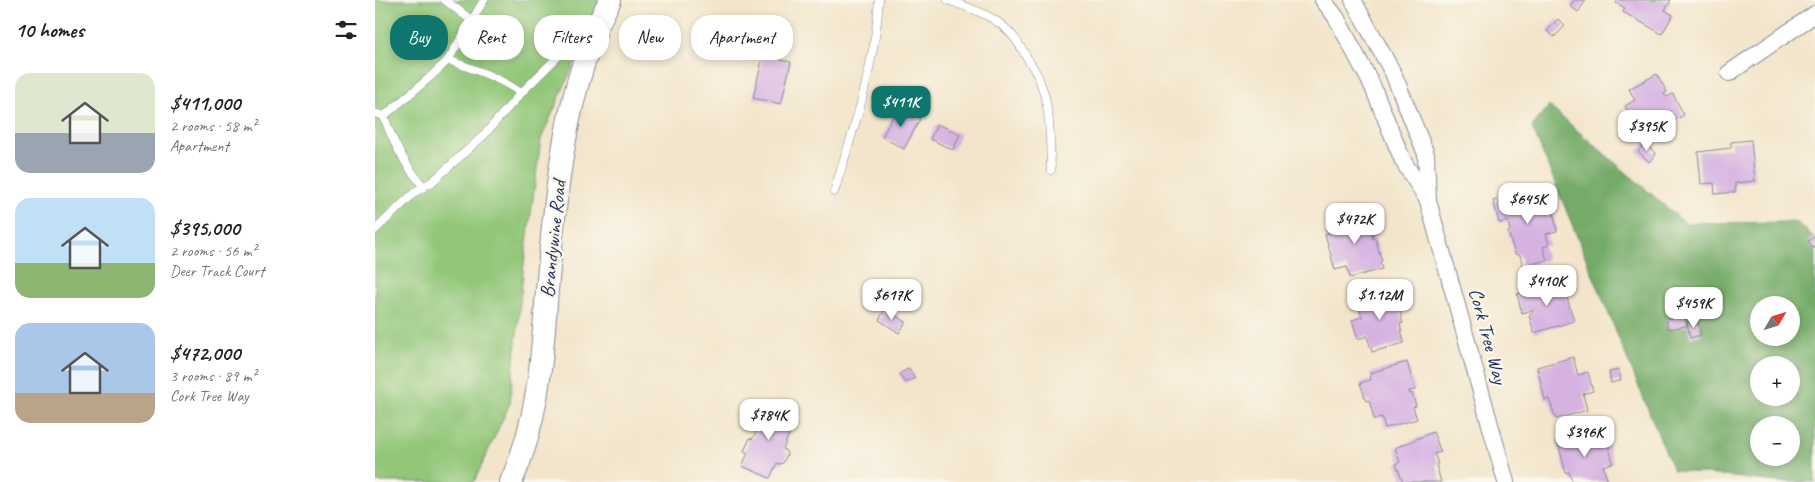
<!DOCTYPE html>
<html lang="en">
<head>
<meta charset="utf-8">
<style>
	body { margin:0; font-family:Caveat,sans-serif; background:#f6f6f6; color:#202124; height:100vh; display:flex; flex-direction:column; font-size:19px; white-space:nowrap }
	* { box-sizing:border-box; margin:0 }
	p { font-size:16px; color:#757577 }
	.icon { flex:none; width:28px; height:28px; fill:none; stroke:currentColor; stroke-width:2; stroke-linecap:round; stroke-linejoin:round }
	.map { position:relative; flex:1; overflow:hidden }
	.side { display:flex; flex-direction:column; background:#fff; width:375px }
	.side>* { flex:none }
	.hud { position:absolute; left:15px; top:15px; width:475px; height:45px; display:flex; gap:10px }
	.needle { width:32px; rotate:51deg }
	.fabs { position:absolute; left:1375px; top:296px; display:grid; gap:10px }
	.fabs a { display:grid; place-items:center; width:50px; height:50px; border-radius:50%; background:#fff; box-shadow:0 2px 8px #0003; font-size:25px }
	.price { position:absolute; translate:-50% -42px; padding:0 11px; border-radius:10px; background:#fff; color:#222; font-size:16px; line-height:32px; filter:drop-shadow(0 1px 2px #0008) }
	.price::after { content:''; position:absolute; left:50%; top:30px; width:15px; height:11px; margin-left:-8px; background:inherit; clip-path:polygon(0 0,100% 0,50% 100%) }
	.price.selected { background:#0f766e; color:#fff }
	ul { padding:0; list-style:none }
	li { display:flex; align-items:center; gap:15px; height:125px; padding:0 15px }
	li span { display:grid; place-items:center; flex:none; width:140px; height:100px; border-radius:15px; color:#555 }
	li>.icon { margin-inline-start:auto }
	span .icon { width:60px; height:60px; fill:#fffc; stroke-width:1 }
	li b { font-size:21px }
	h2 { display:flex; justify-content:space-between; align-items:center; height:60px; padding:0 15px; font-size:21px }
	.chip { padding:0 18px; border-radius:20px; background:#fff; box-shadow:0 2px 8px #0003; font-size:18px; line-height:45px }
	.chip.selected { background:#0f766e; color:#fff }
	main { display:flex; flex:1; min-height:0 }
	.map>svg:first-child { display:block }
	.green { fill:#92c678; stroke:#567a6b }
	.forest { fill:#75ab68; stroke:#486d63; fill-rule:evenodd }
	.building { fill:#d6b2e1 }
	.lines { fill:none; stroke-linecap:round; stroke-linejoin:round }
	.service-casing { stroke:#878a94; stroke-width:9 }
	.minor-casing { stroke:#878a94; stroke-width:18 }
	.secondary-casing { stroke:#878a94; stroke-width:24 }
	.service { stroke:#fff; stroke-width:8 }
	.minor { stroke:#fff; stroke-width:16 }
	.secondary { stroke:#fff; stroke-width:22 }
	.labels { text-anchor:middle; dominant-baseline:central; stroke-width:5; stroke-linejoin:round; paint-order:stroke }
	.street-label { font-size:20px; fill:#1b2f5e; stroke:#fbf7ec }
</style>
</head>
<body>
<main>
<section class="side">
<h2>10 homes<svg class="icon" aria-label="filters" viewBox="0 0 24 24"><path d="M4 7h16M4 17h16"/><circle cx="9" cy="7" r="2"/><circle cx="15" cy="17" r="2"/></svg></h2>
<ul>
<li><span style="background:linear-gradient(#dfe7d0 60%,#9aa5b1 0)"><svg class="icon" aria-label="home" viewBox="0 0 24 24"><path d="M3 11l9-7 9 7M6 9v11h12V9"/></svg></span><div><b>$411,000</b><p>2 rooms · 58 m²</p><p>Apartment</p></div></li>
<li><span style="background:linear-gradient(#bfe0f5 65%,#8fb573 0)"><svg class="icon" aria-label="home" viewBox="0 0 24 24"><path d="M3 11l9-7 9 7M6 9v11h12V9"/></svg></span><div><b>$395,000</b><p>2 rooms · 56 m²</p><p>Deer Track Court</p></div></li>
<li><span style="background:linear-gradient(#a9c7e8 70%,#b9a48a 0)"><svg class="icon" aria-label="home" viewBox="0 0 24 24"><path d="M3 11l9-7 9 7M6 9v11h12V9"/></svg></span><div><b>$472,000</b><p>3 rooms · 89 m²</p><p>Cork Tree Way</p></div></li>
</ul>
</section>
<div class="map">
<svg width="1440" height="482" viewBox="0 0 1440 482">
	<rect width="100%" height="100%" fill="#fbf7ec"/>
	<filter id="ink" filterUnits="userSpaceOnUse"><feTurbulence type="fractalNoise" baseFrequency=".02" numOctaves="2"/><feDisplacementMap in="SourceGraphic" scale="10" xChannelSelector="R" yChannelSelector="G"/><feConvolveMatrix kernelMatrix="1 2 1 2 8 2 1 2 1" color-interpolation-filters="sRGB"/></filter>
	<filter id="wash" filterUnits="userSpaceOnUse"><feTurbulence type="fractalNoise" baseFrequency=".0096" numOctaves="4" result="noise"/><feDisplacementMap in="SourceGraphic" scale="20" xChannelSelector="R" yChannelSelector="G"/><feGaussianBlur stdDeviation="1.12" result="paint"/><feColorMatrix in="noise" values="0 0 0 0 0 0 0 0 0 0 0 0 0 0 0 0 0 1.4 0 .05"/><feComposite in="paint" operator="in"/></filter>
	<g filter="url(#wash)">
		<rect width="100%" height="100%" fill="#f3e5cb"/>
		<path class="green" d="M 0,0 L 227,0 L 166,139 L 148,272 L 135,403 L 99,482 L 0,482 Z"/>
		<path class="forest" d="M 1174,106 L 1310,223 L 1421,222 L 1440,238 L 1440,482 L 1402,482 L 1298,470 L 1157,127 ZM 1384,305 L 1416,305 L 1416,338 L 1384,338 ZM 1384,365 L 1416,365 L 1416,398 L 1384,398 ZM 1384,425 L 1416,425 L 1416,458 L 1384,458 Z"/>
		<g id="blocks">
			<g class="building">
				<path d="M 1199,0 L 1211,0 L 1203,12 L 1195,6 Z"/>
				<path d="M 1243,0 L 1296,0 L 1290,10 L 1298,15 L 1287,34 L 1248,12 L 1250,8 L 1241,3 Z"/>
				<path d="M 1183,19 L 1190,26 L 1179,37 L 1172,31 Z"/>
				<path d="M 388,56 L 416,62 L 406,104 L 378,98 Z"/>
				<path d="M 1282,74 L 1292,92 L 1289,94 L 1291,97 L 1298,94 L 1309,115 L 1278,132 L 1269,117 L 1260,122 L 1250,106 L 1260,100 L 1254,89 Z"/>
				<path d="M 523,107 L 545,119 L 529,149 L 507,137 Z"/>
				<path d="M 562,124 L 585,134 L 578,150 L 555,139 Z"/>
				<path d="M 1376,140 L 1380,181 L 1360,183 L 1360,192 L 1340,194 L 1339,183 L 1326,184 L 1323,152 L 1356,148 L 1356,142 Z"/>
				<path d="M 1270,143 L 1281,154 L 1274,162 L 1263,151 Z"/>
				<path d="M 1146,193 L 1148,199 L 1163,195 L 1165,199 L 1175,196 L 1182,231 L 1171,234 L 1174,245 L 1168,247 L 1172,260 L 1148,266 L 1145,255 L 1140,254 L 1133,232 L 1135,231 L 1133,221 L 1124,223 L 1118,201 Z"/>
				<path d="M 997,211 L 1003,232 L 997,234 L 998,239 L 1000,238 L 1007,261 L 1005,262 L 1007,269 L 975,278 L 972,267 L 960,270 L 950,234 L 960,231 L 957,223 Z"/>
				<path d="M 1440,236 L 1440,247 L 1438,248 L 1433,241 Z"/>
				<path d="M 1187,281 L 1199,321 L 1159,333 L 1154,315 L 1157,314 L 1158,310 L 1147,313 L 1142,294 Z"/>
				<path d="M 1019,290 L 1028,323 L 1025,324 L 1029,343 L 997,352 L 992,336 L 983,339 L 977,320 L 987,317 L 982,300 Z"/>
				<path d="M 510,309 L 531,322 L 524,333 L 504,320 Z"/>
				<path d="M 1310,316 L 1312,326 L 1293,329 L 1291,319 Z"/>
				<path d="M 1323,320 L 1326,335 L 1315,338 L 1312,322 Z"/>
				<path d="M 1198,357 L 1203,375 L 1213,372 L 1218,391 L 1208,394 L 1212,410 L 1181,419 L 1174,399 L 1170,400 L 1162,367 Z"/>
				<path d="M 1032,362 L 1040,390 L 1034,391 L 1034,394 L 1037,393 L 1041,406 L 1038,407 L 1042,419 L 1010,428 L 1007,417 L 999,419 L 994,400 L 991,401 L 985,383 L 996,380 L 995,373 Z"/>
				<path d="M 534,368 L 540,378 L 530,383 L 524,374 Z"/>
				<path d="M 1244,370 L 1246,380 L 1236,383 L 1234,372 Z"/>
				<path d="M 392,402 L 419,413 L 412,427 L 416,429 L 408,449 L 410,450 L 412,454 L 408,463 L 404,464 L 402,463 L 395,478 L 367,466 L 373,453 L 369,451 L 375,438 L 377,439 L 379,437 L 383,427 L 381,426 Z"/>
				<path d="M 1218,430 L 1223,447 L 1233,444 L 1238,463 L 1228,466 L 1233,482 L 1197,481 L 1194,472 L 1191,473 L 1182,440 Z"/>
				<path d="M 1058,432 L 1066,452 L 1059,454 L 1063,463 L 1061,464 L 1066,482 L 1028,482 L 1021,464 L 1025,462 L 1020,448 Z"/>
			</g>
		</g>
	</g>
	<g filter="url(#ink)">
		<use href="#blocks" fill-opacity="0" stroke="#878a94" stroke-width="1"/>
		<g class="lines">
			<defs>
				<g id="service">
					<path d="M 70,0 L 96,20"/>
					<path d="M 573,0 C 591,7 612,13 628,26 C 638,34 645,45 651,56 C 655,63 661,71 664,79 C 676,107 675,140 676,170"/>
					<path d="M 73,60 C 99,69 123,77 146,93"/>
					<path d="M 0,113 L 9,116 C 18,144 30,165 49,187"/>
					<path d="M 9,116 L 54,78 L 73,60 L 109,0"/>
					<path d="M 459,192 C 479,129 500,66 504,0"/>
					<path d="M 0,230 L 40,192 L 58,181 L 108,136 L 146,93 L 216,24"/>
				</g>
				<g id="minor">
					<path d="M 948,0 L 961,17 L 997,85 L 1028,161 L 1052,199"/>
					<path d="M 978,0 L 1018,73 L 1051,154 L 1053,201 L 1131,482"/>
					<path d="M 1354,73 L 1440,14"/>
				</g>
				<path id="secondary" d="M 136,482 C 164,420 167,357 172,290 C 180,196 190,84 235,0"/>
			</defs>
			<use href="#service" class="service-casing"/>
			<use href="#minor" class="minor-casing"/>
			<use href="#secondary" class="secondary-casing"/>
			<use href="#service" class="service"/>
			<use href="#minor" class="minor"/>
			<use href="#secondary" class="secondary"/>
		</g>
	</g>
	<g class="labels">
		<g class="street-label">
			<text transform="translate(178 239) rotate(-84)">Brandywine Road</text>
			<text transform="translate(1113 336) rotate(75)">Cork Tree Way</text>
		</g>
	</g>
</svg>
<div class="fabs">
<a><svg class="needle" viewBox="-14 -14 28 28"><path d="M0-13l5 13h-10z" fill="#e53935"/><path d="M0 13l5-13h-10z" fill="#757577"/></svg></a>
<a>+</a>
<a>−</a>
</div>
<b class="price selected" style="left:526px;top:128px">$411K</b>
<b class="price" style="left:1272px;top:152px">$395K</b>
<b class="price" style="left:1153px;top:225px">$645K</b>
<b class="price" style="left:980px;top:245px">$472K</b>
<b class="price" style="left:1172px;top:307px">$410K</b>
<b class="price" style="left:517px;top:321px">$617K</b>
<b class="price" style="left:1005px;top:321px">$1.12M</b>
<b class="price" style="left:1319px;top:329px">$459K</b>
<b class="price" style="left:394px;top:441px">$784K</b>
<b class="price" style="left:1210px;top:458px">$396K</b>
<div class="hud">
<a class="chip selected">Buy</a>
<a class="chip">Rent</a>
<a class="chip">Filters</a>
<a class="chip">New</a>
<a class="chip">Apartment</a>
</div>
</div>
</main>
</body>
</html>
